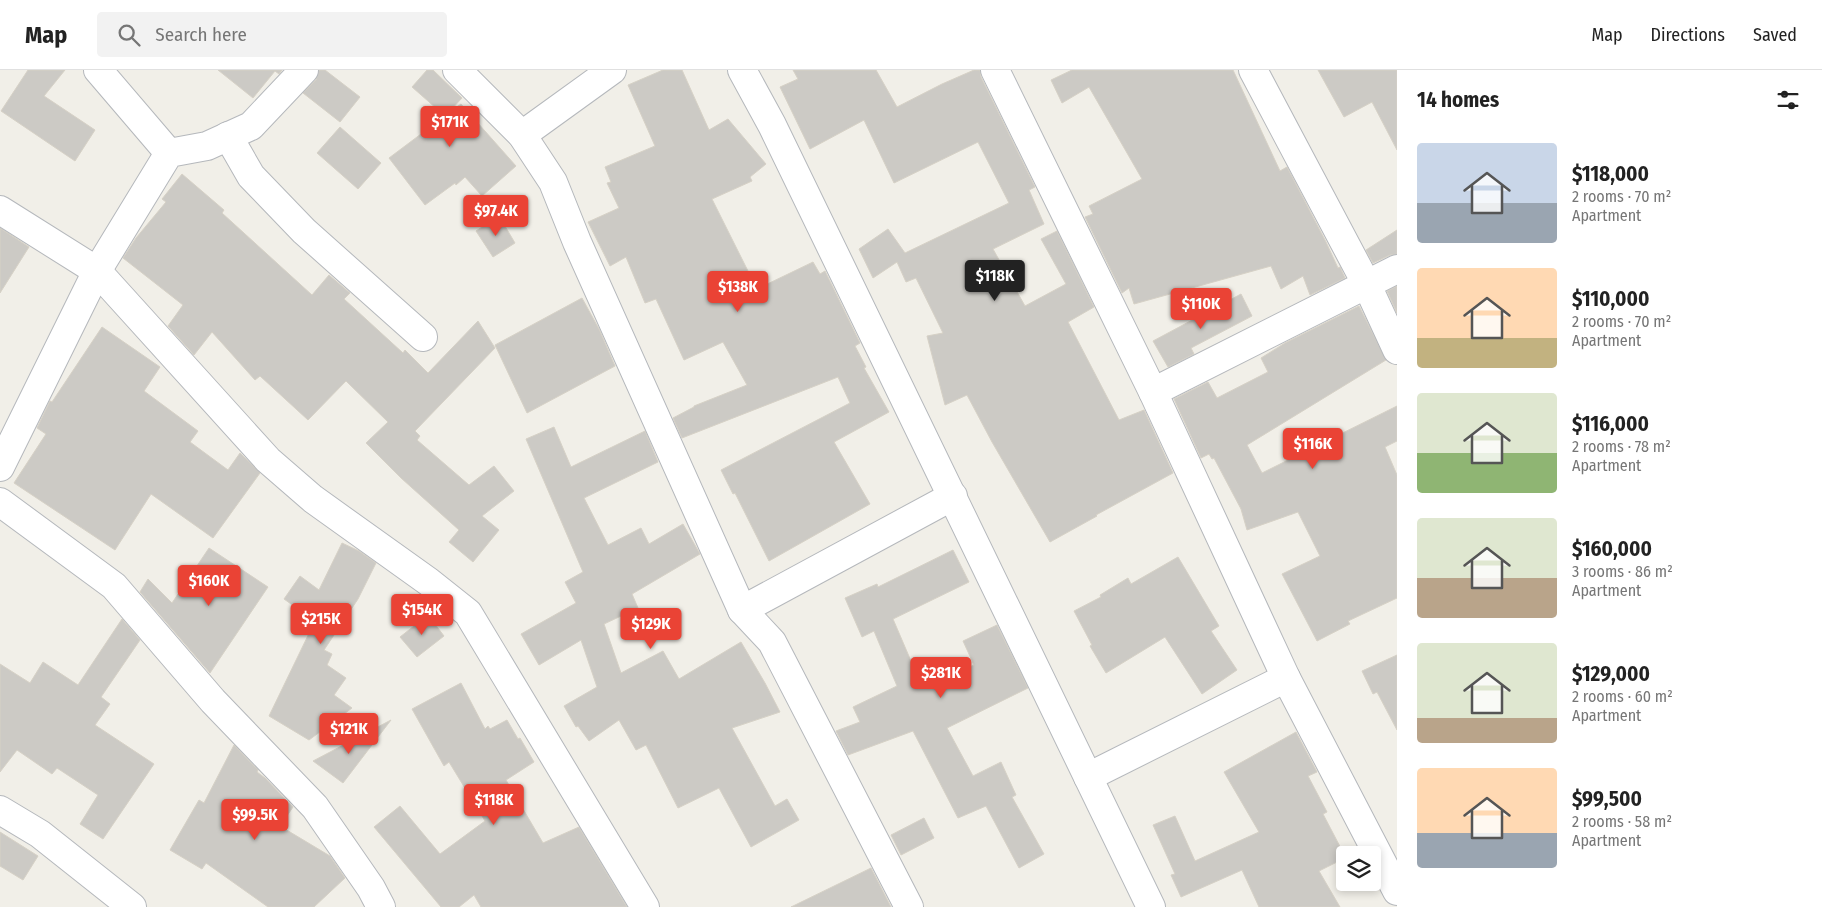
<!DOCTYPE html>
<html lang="en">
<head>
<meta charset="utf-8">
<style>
	body { margin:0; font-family:"Fira Sans Condensed",sans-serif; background:#f2f2f2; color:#222; height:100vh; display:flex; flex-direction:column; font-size:19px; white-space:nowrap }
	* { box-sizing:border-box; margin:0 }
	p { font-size:16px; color:#767676 }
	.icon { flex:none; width:28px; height:28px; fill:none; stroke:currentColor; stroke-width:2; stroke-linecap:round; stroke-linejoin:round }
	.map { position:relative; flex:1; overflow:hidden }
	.panel { display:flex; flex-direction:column; background:#fff; width:425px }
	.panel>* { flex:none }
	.tools { position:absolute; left:1336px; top:776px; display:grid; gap:10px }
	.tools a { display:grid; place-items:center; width:45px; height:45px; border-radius:5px; background:#fff; box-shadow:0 2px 8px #0003; font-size:25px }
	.price { position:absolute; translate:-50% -42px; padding:0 11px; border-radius:5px; background:#ea4335; color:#fff; font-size:16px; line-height:32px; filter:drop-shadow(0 1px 2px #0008) }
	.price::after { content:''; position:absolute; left:50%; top:30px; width:15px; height:11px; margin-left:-8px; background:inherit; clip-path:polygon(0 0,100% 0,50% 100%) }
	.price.current { background:#222; color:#fff }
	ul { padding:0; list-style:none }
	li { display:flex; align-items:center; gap:15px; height:125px; padding:0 20px }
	li span { display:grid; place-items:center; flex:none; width:140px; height:100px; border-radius:5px; color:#555 }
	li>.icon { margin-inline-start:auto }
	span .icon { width:60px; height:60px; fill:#fffc; stroke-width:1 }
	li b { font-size:21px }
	h2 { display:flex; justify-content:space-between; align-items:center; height:60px; padding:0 20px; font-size:21px }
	header { display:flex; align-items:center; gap:30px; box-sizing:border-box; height:70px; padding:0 25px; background:#fff; border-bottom:1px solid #e0e0e0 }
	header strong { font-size:24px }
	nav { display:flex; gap:28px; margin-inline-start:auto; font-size:18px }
	.search { width:350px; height:45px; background:#f2f2f2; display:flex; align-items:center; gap:12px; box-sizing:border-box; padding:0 18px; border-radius:5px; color:#767676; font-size:19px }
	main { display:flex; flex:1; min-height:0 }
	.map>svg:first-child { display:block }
	.building { fill:#cccac5; stroke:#d6d1c6 }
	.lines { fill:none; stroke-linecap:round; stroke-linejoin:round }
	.minor-casing { stroke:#b5b8bc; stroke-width:30 }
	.minor { stroke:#fff; stroke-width:28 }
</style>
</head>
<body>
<header>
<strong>Map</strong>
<div class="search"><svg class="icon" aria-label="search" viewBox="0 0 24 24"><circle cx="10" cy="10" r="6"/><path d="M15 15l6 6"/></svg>Search here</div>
<nav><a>Map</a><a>Directions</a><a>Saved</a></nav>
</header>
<main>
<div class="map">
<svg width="1397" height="837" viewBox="0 0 1397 837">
	<rect width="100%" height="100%" fill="#f1efe8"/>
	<g class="building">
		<path d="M 28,0 L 65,0 L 44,26 L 95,60 L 75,91 L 1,41 Z"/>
		<path d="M 218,0 L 282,0 L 279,4 L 275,1 L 253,28 Z"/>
		<path d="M 319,0 L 325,0 L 360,27 L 340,52 L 303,23 L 316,10 Z"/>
		<path d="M 427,0 L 433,0 L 462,28 L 447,44 L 461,34 L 516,96 L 482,126 L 465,107 L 456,115 L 455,113 L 425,135 L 389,88 L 445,46 L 412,17 Z"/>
		<path d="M 663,0 L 682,0 L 709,60 L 728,49 L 766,94 L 750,107 L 752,111 L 712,129 L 757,219 L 813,192 L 820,204 L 825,201 L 860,273 L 855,276 L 866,297 L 864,298 L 889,342 L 834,372 L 870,434 L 769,491 L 735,423 L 733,424 L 721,400 L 850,333 L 838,307 L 682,368 L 673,348 L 694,337 L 694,336 L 747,315 L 723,272 L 684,290 L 656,229 L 645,233 L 626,187 L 610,196 L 588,152 L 619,138 L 607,113 L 611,112 L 605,97 L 655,76 L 628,15 Z"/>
		<path d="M 793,0 L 876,0 L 897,37 L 942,14 L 974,0 L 980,0 L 981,7 L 1035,117 L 1029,120 L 1044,154 L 993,179 L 1025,236 L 1066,214 L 1041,169 L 1057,161 L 1094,237 L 1068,252 L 1119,350 L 1144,340 L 1173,403 L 1096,445 L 1097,446 L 1050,472 L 992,372 L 967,325 L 945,335 L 927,266 L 943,263 L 916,208 L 906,212 L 897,192 L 873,208 L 859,179 L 888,159 L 905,183 L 1009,133 L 978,72 L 894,113 L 864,50 L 810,79 L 780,17 L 798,9 Z"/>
		<path d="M 1072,0 L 1233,0 L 1280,101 L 1287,97 L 1326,172 L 1338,198 L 1340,197 L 1345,208 L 1310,225 L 1303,206 L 1281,219 L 1271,196 L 1134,234 L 1129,218 L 1122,223 L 1085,147 L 1093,144 L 1089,136 L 1142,109 L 1089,17 L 1062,33 L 1051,10 Z"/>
		<path d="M 1318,0 L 1397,0 L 1397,80 L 1372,32 L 1344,47 Z"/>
		<path d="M 340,57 L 381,93 L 358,119 L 317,83 Z"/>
		<path d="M 182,104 L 224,140 L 222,143 L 312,225 L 329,205 L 350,223 L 344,229 L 403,283 L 405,280 L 428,303 L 478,251 L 495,278 L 415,361 L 420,366 L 417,370 L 469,415 L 494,396 L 514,421 L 482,446 L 499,460 L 473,492 L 449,472 L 459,460 L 401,408 L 366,373 L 388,352 L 346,311 L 308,350 L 260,306 L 255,310 L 212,262 L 194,285 L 168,256 L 183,235 L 123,188 L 136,168 L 166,132 L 162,129 Z"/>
		<path d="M 499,146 L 515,173 L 493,187 L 476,161 Z"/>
		<path d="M 0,158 L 29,177 L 0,223 Z"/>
		<path d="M 1397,160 L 1397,184 L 1390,185 L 1373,193 L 1366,180 Z"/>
		<path d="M 1397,216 L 1397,243 L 1387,221 Z"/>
		<path d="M 1241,224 L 1252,246 L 1191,278 L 1194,284 L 1168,297 L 1153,271 Z"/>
		<path d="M 582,228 L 599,259 L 615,296 L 527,343 L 495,275 Z"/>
		<path d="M 1359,236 L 1386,290 L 1247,375 L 1262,403 L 1397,336 L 1397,371 L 1385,377 L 1397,405 L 1397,528 L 1348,551 L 1350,554 L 1317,571 L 1282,504 L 1320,486 L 1298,442 L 1247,460 L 1241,439 L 1214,388 L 1212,389 L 1209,384 L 1201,388 L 1174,329 L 1208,312 L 1217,328 L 1268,302 L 1261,288 L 1285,273 Z"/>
		<path d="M 102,257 L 160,297 L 144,321 L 198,361 L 190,372 L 228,400 L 240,383 L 260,403 L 213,468 L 151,424 L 115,480 L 14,413 L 46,364 L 37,358 L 50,331 L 52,332 Z"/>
		<path d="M 554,357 L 571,397 L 645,361 L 658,392 L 584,428 L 608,475 L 641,458 L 649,474 L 683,454 L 700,484 L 632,524 L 638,538 L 604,554 L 621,603 L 663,581 L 679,609 L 741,572 L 765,613 L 780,642 L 732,658 L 775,736 L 787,729 L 799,750 L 751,777 L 719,718 L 678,738 L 646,675 L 636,680 L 619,650 L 589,671 L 578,656 L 576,657 L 564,636 L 597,617 L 581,570 L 539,595 L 521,564 L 576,533 L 565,512 L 583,502 L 526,369 Z"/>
		<path d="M 342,473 L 359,481 L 376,493 L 358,529 L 324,580 L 332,584 L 327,595 L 346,608 L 334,625 L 352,638 L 309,670 L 269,646 L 315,551 L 284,529 L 300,506 L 319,520 Z"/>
		<path d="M 209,478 L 268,517 L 210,603 L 140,522 L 148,509 L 172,533 Z"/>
		<path d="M 953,480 L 969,512 L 893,549 L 923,619 L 974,595 L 963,571 L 997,555 L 1028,618 L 947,658 L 973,706 L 1001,692 L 1016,725 L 1012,727 L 1044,784 L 1019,798 L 986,736 L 958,748 L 913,661 L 848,685 L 836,661 L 860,652 L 853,637 L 897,616 L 874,561 L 862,567 L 845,528 L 877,514 L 878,517 Z"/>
		<path d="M 1178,487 L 1219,556 L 1211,561 L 1237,600 L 1202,624 L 1165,567 L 1106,603 L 1090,576 L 1092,575 L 1074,541 L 1101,527 L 1100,525 L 1128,508 L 1131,514 Z"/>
		<path d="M 428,545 L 444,566 L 417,587 L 400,567 Z"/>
		<path d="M 122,549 L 140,570 L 101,627 L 110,634 L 95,655 L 154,694 L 103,769 L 80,754 L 98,725 L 57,698 L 52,704 L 17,680 L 0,702 L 0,594 L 30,613 L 43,592 L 78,615 Z"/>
		<path d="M 1397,585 L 1397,660 L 1377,622 L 1373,624 L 1362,601 Z"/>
		<path d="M 461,613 L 485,659 L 488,656 L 490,659 L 507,650 L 518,669 L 520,668 L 534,692 L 506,710 L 543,773 L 579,757 L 627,837 L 481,837 L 474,825 L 459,837 L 441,837 L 374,757 L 400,736 L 440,784 L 485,751 L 449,692 L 444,696 L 412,639 Z"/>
		<path d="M 391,650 L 343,713 L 313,691 Z"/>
		<path d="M 1296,662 L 1317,702 L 1308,706 L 1327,742 L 1323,744 L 1345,786 L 1345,788 L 1319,801 L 1340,837 L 1259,837 L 1242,800 L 1181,827 L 1171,805 L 1175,804 L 1153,755 L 1175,746 L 1195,791 L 1259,762 L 1224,702 Z"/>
		<path d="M 234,675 L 258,700 L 257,702 L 265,708 L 293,737 L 280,756 L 330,786 L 345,808 L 314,837 L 268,837 L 206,793 L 202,799 L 170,780 L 199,730 L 204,733 Z"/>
		<path d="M 924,748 L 934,768 L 901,785 L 891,765 Z"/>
		<path d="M 0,762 L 38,786 L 23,810 L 0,796 Z"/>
		<path d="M 871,798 L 891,837 L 791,837 Z"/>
	</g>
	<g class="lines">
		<defs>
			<g id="minor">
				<path d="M 98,0 L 169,83"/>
				<path d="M 457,0 L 522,65 L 553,112 L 577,172 L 742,540 L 772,572 L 909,837"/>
				<path d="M 742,0 L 772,55 L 1151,837"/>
				<path d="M 995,0 L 1153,322 L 1286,608 L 1397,821"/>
				<path d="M 1253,0 L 1367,215 L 1397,280"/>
				<path d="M 522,65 L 612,0"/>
				<path d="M 228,66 L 251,106 L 304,161 L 423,267"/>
				<path d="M 0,140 L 97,201 L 268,390 L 313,429 L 429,512 L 468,543 L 645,837"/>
				<path d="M 1153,322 L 1397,199"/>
				<path d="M 0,397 L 97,201 L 169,83 L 207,76 L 251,56 L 304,0"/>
				<path d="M 0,432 L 114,516 L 213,631 L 315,737 L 371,818 L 381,837"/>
				<path d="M 742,540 L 953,426"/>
				<path d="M 1088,707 L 1286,608"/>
				<path d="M 0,740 L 40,764 L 132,837"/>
			</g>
		</defs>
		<use href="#minor" class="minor-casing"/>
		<use href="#minor" class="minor"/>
	</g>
</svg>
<div class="tools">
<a><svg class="icon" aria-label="layers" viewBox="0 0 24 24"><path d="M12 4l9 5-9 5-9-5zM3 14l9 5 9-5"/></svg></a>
</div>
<b class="price" style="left:450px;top:78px">$171K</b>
<b class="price" style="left:496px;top:167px">$97.4K</b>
<b class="price current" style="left:995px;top:232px">$118K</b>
<b class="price" style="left:738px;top:243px">$138K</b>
<b class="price" style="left:1201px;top:260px">$110K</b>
<b class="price" style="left:1313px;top:400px">$116K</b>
<b class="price" style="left:209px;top:537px">$160K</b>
<b class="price" style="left:422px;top:566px">$154K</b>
<b class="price" style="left:321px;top:575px">$215K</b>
<b class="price" style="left:651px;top:580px">$129K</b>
<b class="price" style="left:941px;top:629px">$281K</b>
<b class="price" style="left:349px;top:685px">$121K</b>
<b class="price" style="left:494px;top:756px">$118K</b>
<b class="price" style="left:255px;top:771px">$99.5K</b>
</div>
<section class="panel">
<h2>14 homes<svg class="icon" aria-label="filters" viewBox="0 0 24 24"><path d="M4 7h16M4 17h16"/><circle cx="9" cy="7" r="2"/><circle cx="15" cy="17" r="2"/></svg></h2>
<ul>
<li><span style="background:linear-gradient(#c9d6e8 60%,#9aa5b1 0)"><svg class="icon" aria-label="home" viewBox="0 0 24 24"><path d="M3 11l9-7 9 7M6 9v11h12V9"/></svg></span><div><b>$118,000</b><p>2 rooms · 70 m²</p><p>Apartment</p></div></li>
<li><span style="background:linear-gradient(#ffd9b3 70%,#c2b280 0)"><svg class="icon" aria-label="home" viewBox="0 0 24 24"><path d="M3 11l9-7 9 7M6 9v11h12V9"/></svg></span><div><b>$110,000</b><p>2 rooms · 70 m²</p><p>Apartment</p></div></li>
<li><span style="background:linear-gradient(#dfe7d0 60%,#8fb573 0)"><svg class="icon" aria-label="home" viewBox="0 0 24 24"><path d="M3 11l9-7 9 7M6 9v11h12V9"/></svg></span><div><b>$116,000</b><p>2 rooms · 78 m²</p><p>Apartment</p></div></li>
<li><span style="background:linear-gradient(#dfe7d0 60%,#b9a48a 0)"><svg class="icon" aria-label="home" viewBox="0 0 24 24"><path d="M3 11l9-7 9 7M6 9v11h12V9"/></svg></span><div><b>$160,000</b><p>3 rooms · 86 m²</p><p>Apartment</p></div></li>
<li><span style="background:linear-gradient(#dfe7d0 75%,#b9a48a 0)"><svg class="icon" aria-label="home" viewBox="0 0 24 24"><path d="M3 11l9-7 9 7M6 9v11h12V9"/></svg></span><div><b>$129,000</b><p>2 rooms · 60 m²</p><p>Apartment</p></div></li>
<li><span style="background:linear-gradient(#ffd9b3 65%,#9aa5b1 0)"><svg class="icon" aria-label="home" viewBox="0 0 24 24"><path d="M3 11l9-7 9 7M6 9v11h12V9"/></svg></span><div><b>$99,500</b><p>2 rooms · 58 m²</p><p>Apartment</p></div></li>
</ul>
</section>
</main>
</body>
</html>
